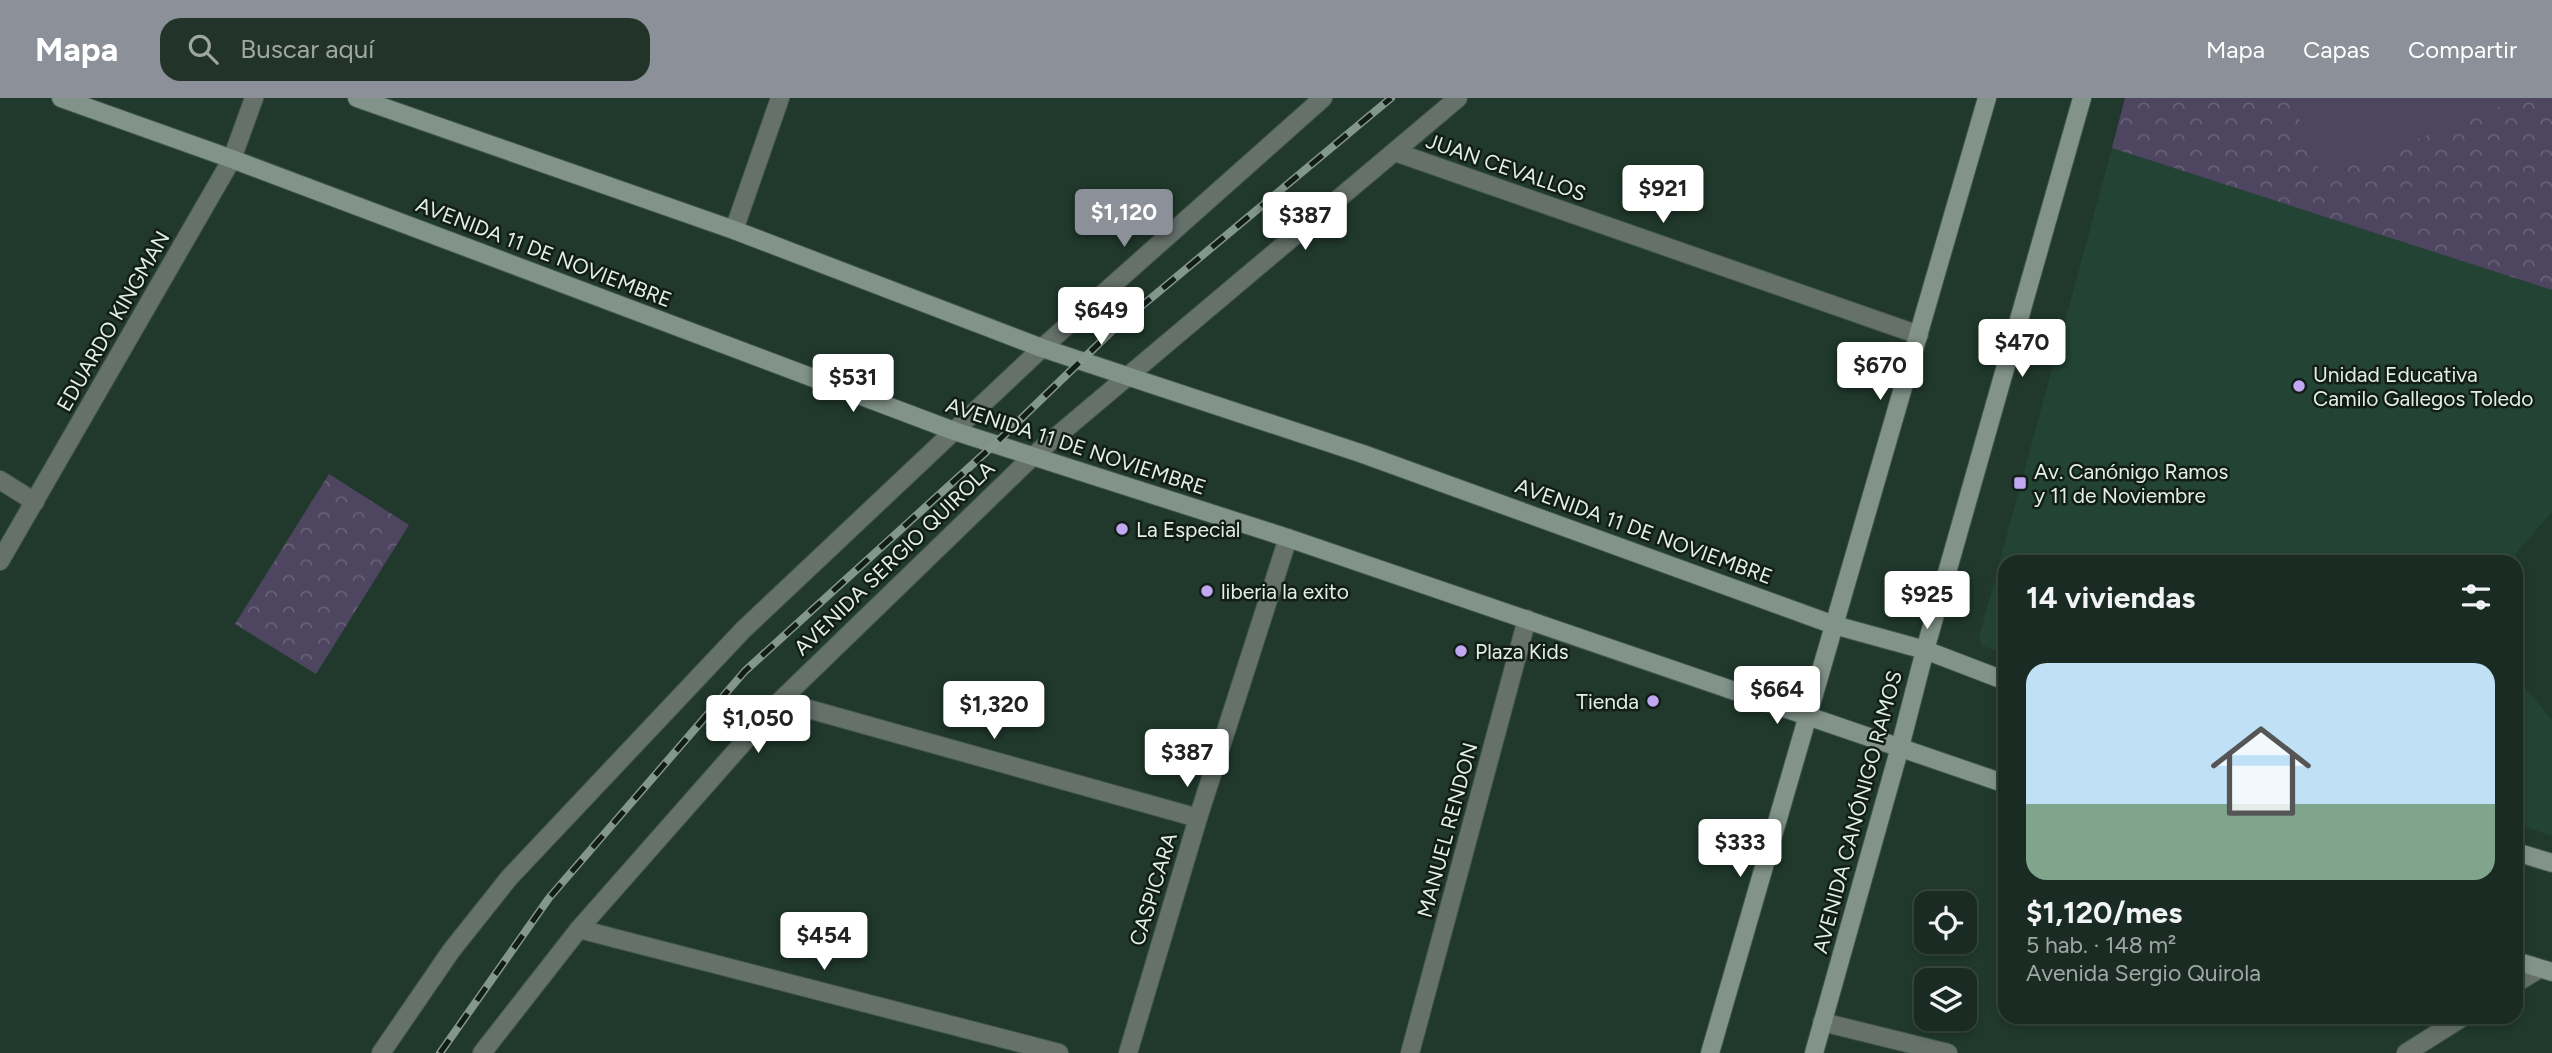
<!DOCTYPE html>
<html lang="es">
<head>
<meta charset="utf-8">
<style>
	body { margin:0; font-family:Figtree,sans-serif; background:#22332a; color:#f1f3f6; height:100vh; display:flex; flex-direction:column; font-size:26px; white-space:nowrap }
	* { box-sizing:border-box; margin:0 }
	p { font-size:23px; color:#9fa7a5 }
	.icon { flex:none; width:38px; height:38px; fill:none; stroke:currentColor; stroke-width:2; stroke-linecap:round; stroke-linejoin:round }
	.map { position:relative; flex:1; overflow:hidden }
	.drawer { position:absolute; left:1998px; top:457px; width:525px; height:469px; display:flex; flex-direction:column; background:#192b22; border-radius:21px; box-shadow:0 4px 10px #0003,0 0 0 2px #374740 }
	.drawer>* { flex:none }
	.buttons { position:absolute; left:1914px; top:793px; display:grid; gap:14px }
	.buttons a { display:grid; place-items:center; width:63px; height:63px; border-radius:14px; background:#192b22; box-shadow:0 4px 10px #0003,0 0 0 2px #374740; font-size:35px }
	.price { position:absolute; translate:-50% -60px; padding:0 16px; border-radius:7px; background:#fff; color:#222; font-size:23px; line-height:46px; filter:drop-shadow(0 2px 4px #0008) }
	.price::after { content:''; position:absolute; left:50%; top:42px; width:21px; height:16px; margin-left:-10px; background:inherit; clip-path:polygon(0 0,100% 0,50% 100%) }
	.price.on { background:#8c9099; color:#fff }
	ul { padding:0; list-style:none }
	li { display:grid; align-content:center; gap:14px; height:371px; padding:0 28px }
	li span { display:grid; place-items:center; height:217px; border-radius:21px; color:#555 }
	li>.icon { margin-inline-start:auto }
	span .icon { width:126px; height:126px; fill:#fffc; stroke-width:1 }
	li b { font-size:30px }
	h2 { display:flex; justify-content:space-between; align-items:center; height:84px; padding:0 28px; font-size:30px }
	header { display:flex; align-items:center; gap:42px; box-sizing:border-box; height:98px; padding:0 35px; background:#8c9099; color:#fff }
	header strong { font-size:33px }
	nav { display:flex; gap:38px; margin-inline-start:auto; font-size:24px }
	.search { width:490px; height:63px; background:#22332a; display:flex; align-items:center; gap:18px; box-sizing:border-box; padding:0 24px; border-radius:21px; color:#9fa7a5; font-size:26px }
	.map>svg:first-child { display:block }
	.built { fill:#234435 }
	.park { fill:url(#park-crowns) }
	.garden { fill:#4e4560 }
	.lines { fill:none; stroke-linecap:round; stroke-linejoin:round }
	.street-casing { stroke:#40564b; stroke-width:20 }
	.secondary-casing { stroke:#40564b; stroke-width:20 }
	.street { stroke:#66716b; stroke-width:18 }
	.secondary { stroke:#82948a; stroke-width:18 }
	.rail-casing { stroke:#84978e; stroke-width:8 }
	.rail { stroke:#131d18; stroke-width:5; stroke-dasharray:16; stroke-linecap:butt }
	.poi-dot { fill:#c2a8f3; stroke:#131d18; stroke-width:2.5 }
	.labels { text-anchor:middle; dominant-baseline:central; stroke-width:5; stroke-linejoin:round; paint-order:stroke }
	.street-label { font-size:21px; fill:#e1efe8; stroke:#131d18 }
	.poi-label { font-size:21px; fill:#e1efe8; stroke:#131d18; text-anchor:start }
</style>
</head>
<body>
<header>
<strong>Mapa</strong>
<div class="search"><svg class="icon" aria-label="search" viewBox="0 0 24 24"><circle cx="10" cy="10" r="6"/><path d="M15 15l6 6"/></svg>Buscar aquí</div>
<nav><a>Mapa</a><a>Capas</a><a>Compartir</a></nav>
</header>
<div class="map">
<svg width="2552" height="955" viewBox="0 0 2552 955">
	<defs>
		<pattern id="park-crowns" width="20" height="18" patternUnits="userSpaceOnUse" patternTransform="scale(1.75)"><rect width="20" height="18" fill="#4e4560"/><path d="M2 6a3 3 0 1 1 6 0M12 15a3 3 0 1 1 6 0" fill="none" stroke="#676077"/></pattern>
	</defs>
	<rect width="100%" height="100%" fill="#21392d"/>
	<g class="built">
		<path d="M 2112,50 L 2552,192 L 2552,414 L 2517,454 L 2515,464 L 2006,464 L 2005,555 L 1982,548 L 1979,540 Z"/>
		<path d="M 2517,563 L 2522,586 L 2552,622 L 2552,738 L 2517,726 Z"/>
	</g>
	<g class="park">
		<path d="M 2125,0 L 2552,0 L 2552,192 L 2112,50 Z"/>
		<path d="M 329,376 L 409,427 L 316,576 L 235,526 Z"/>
	</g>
	<path class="garden" d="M 2291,0 L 2520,0 L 2322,79 Z"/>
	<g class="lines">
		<defs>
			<g id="street">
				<path d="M 1395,54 L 1919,237"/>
				<path d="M 734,132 L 780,0"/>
				<path d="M 0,382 L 35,404"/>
				<path d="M 0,463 L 232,61 L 254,0"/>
				<path d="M 780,603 L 1198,720"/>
				<path d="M 579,831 L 1059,955"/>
				<path d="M 2516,885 L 2539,871"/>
				<path d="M 1822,924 L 1948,955"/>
				<path d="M 381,955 L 451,853 L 509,780 L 743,532 L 1042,250 L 1323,0"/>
				<path d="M 482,955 L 579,831 L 780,603 L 1032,359 L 1458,0"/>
				<path d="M 1128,955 L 1198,720 L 1288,440"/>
				<path d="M 1410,955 L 1527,521"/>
				<path d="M 2406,955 L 2463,919"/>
			</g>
			<g id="secondary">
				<path d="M 61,0 L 232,61 L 954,333 L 1288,440 L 2006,686"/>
				<path d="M 357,0 L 734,132 L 1042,250 L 1363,356 L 1834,527 L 1925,552 L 2006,583"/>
				<path d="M 2516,754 L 2552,765"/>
				<path d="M 2516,863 L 2552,874"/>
				<path d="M 1710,955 L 1987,0"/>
				<path d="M 1814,955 L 1900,649 L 1925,552 L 2082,0"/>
			</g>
		</defs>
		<use href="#street" class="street-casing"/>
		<use href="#secondary" class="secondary-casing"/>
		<use href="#street" class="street"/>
		<use href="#secondary" class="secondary"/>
		<defs>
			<path id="rail" d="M 440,955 L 549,800 L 745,573 L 996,345 L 1114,231 L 1391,0"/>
		</defs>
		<use href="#rail" class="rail-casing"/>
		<use href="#rail" class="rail"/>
	</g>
	<g class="poi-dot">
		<circle cx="2299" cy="288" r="7"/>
		<rect x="2013" y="378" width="14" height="14" rx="3.5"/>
		<circle cx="1122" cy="431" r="7"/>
		<circle cx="1207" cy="493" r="7"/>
		<circle cx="1461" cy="553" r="7"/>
		<circle cx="1653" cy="603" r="7"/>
	</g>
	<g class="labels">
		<g class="street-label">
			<text transform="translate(1506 69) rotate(19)">JUAN CEVALLOS</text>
			<text transform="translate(544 154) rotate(21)">AVENIDA 11 DE NOVIEMBRE</text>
			<text transform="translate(113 223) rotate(-60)">EDUARDO KINGMAN</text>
			<text transform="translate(1076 348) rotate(18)">AVENIDA 11 DE NOVIEMBRE</text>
			<text transform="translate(1644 433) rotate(20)">AVENIDA 11 DE NOVIEMBRE</text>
			<text transform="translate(894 460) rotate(-44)">AVENIDA SERGIO QUIROLA</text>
			<text transform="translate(1857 714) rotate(-75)">AVENIDA CANÓNIGO RAMOS</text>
			<text transform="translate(1447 732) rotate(-75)">MANUEL RENDON</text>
			<text transform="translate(1153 791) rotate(-73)">CASPICARA</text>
		</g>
		<g class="poi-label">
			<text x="2313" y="276">Unidad Educativa<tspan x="2313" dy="24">Camilo Gallegos Toledo</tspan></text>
			<text x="2034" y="373">Av. Canónigo Ramos<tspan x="2034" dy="24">y 11 de Noviembre</tspan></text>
			<text x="1136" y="431">La Especial</text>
			<text x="1221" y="493">liberia la exito</text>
			<text x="1475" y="553">Plaza Kids</text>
			<text x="1639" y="603" text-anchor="end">Tienda</text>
		</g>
	</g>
</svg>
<div class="buttons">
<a><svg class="icon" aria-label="locate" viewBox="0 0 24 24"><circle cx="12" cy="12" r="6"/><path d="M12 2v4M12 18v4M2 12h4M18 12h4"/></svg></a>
<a><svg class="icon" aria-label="layers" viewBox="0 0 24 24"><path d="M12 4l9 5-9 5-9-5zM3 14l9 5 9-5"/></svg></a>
</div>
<b class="price" style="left:1663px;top:127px">$921</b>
<b class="price on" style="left:1124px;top:151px">$1,120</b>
<b class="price" style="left:1305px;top:154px">$387</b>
<b class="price" style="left:1101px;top:249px">$649</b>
<b class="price" style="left:2022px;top:281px">$470</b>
<b class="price" style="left:1880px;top:304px">$670</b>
<b class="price" style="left:853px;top:316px">$531</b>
<b class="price" style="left:1927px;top:533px">$925</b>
<b class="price" style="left:1777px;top:628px">$664</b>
<b class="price" style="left:994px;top:643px">$1,320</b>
<b class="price" style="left:758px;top:657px">$1,050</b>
<b class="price" style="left:1187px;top:691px">$387</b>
<b class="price" style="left:1740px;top:781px">$333</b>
<b class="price" style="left:824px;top:874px">$454</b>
<section class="drawer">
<h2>14 viviendas<svg class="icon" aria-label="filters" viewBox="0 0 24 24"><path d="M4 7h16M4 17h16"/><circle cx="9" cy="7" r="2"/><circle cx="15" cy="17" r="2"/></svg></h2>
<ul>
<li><span style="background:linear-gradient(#bfe0f5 65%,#7fa58c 0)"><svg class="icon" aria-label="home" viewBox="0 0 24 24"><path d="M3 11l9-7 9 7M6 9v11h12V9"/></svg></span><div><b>$1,120/mes</b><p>5 hab. · 148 m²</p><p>Avenida Sergio Quirola</p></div></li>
</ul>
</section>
</div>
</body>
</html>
